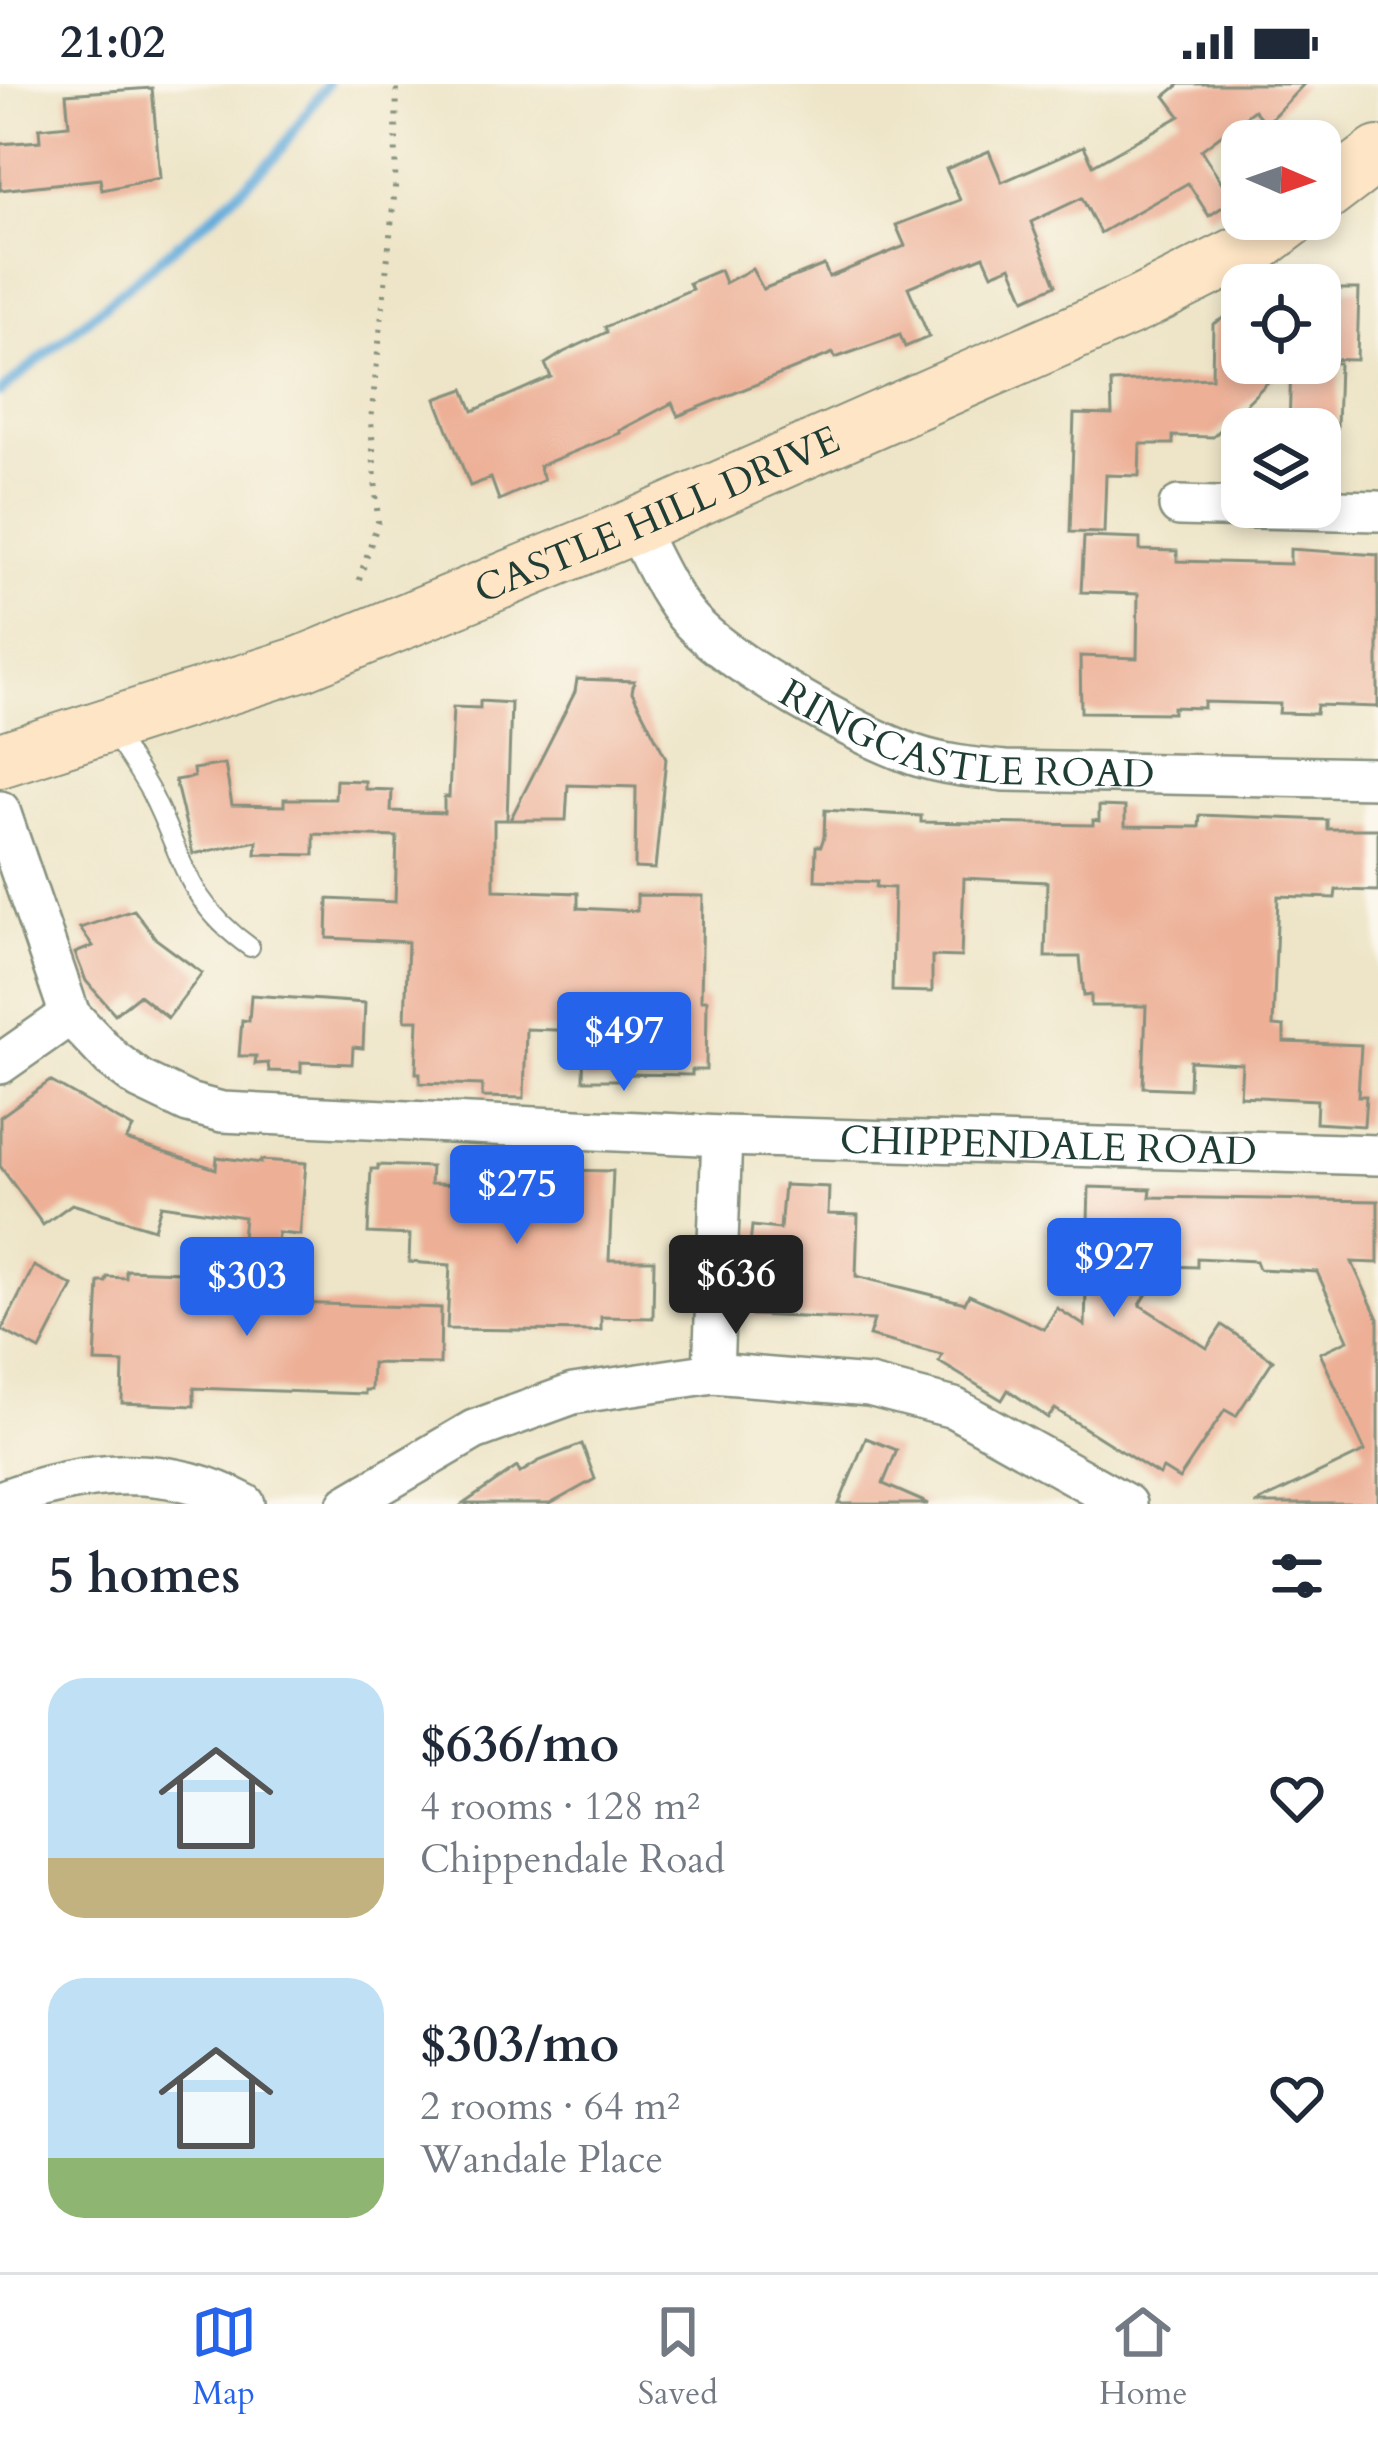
<!DOCTYPE html>
<html lang="en">
<head>
<meta charset="utf-8">
<style>
	body { margin:0; font-family:Cardo,serif; background:#f6f6f7; color:#1f2937; height:100vh; display:flex; flex-direction:column; font-size:45px; white-space:nowrap }
	* { box-sizing:border-box; margin:0 }
	p { font-size:39px; color:#747a83 }
	.icon { flex:none; width:66px; height:66px; fill:none; stroke:currentColor; stroke-width:2; stroke-linecap:round; stroke-linejoin:round }
	.map { position:relative; height:1420px; overflow:hidden }
	.panel { display:flex; flex-direction:column; background:#fff; flex:1 }
	.panel>* { flex:none }
	.needle { width:78px; rotate:92deg }
	.buttons { position:absolute; left:1221px; top:36px; display:grid; gap:24px }
	.buttons a { display:grid; place-items:center; width:120px; height:120px; border-radius:24px; background:#fff; box-shadow:0 6px 18px #0003; font-size:60px }
	.price { position:absolute; translate:-50% -102px; padding:0 27px; border-radius:12px; background:#2563eb; color:#fff; font-size:39px; line-height:78px; filter:drop-shadow(0 3px 6px #0008) }
	.price::after { content:''; position:absolute; left:50%; top:72px; width:36px; height:27px; margin-left:-18px; background:inherit; clip-path:polygon(0 0,100% 0,50% 100%) }
	.price.on { background:#222; color:#fff }
	ul { padding:0; list-style:none }
	li { display:flex; align-items:center; gap:36px; height:300px; padding:0 48px }
	li span { display:grid; place-items:center; flex:none; width:336px; height:240px; border-radius:36px; color:#555 }
	li>.icon { margin-inline-start:auto }
	span .icon { width:144px; height:144px; fill:#fffc; stroke-width:1 }
	li b { font-size:51px }
	h2 { display:flex; justify-content:space-between; align-items:center; height:144px; padding:0 48px; font-size:51px }
	.status { display:flex; justify-content:space-between; align-items:center; height:84px; padding:0 60px; background:#fff; direction:ltr }
	.status svg { height:33px; fill:currentColor }
	.dock { display:flex; justify-content:space-around; align-items:center; height:168px; border-top:3px solid #e0e1e3; background:#fff; font-size:33px; color:#747a83 }
	.dock a { display:grid; justify-items:center; gap:6px }
	.dock .on { color:#2563eb }
	.map>svg:first-child { display:block }
	.lines { fill:none; stroke-linecap:round; stroke-linejoin:round }
	.stream { stroke:#64acdb; stroke-width:10 }
	.building { fill:#edb097 }
	.lane-casing { stroke:#86917e; stroke-width:22 }
	.street-casing { stroke:#86917e; stroke-width:44 }
	.secondary-casing { stroke:#86917e; stroke-width:58 }
	.path { stroke:#86917e; stroke-width:6; stroke-dasharray:3 9; stroke-linecap:butt }
	.lane { stroke:#fff; stroke-width:18 }
	.street { stroke:#fff; stroke-width:39 }
	.secondary { stroke:#fde5c5; stroke-width:54 }
	.labels { text-anchor:middle; dominant-baseline:central; stroke-width:12; stroke-linejoin:round; paint-order:stroke }
	.street-label { font-size:39px; fill:#1f3d34; stroke:#fbf7ec }
</style>
</head>
<body>
<div class="status"><b>21:02</b><svg viewBox="0 0 49 12"><path d="M0 12V9h3v3zM5 12V6h3v6zM10 12V3h3v9zM15 12V0h3v12zM26 1h20v11H26zM47 4h2v5h-2z"/></svg></div>
<div class="map">
<svg width="1378" height="1420" viewBox="0 0 1378 1420">
	<rect width="100%" height="100%" fill="#fbf7ec"/>
	<filter id="ink" filterUnits="userSpaceOnUse"><feTurbulence type="fractalNoise" baseFrequency=".00833" numOctaves="2"/><feDisplacementMap in="SourceGraphic" scale="24" xChannelSelector="R" yChannelSelector="G"/><feConvolveMatrix kernelMatrix="1 2 1 2 8 2 1 2 1" color-interpolation-filters="sRGB"/></filter>
	<filter id="wash" filterUnits="userSpaceOnUse"><feTurbulence type="fractalNoise" baseFrequency=".004" numOctaves="4" result="noise"/><feDisplacementMap in="SourceGraphic" scale="48" xChannelSelector="R" yChannelSelector="G"/><feGaussianBlur stdDeviation="2.7" result="paint"/><feColorMatrix in="noise" values="0 0 0 0 0 0 0 0 0 0 0 0 0 0 0 0 0 1.4 0 .05"/><feComposite in="paint" operator="in"/></filter>
	<g filter="url(#wash)">
		<rect width="100%" height="100%" fill="#eee5c8"/>
		<g class="lines">
			<path class="stream" d="M 0,308 L 213,131 L 276,72 L 327,0"/>
		</g>
		<g id="blocks">
			<g class="building">
				<path d="M 1180,0 L 1304,0 L 1266,40 L 1254,26 L 1201,66 L 1233,116 L 1209,132 L 1188,99 L 1100,149 L 1082,114 L 1031,138 L 1056,201 L 1025,215 L 1011,182 L 992,190 L 984,172 L 908,203 L 929,253 L 905,263 L 900,251 L 835,274 L 833,269 L 678,332 L 672,319 L 619,347 L 620,349 L 539,382 L 544,396 L 499,416 L 491,394 L 470,402 L 436,315 L 464,305 L 473,327 L 551,293 L 545,280 L 564,268 L 607,248 L 605,243 L 692,205 L 689,199 L 720,186 L 725,199 L 752,185 L 763,205 L 824,181 L 829,193 L 905,162 L 896,141 L 960,116 L 946,85 L 989,67 L 1002,98 L 1084,62 L 1093,81 L 1180,32 L 1165,12 Z"/>
				<path d="M 152,4 L 160,94 L 102,106 L 100,95 L 0,106 L 0,60 L 40,57 L 39,44 L 69,41 L 66,10 Z"/>
				<path d="M 1332,205 L 1359,205 L 1357,276 L 1320,275 L 1320,213 L 1332,214 Z"/>
				<path d="M 1225,233 L 1242,234 L 1242,279 L 1287,279 L 1213,353 L 1173,352 L 1173,360 L 1140,360 L 1139,392 L 1106,391 L 1104,449 L 1070,448 L 1074,330 L 1112,331 L 1111,298 L 1212,294 L 1213,240 Z"/>
				<path d="M 1291,279 L 1339,279 L 1337,345 L 1289,345 Z"/>
				<path d="M 1084,453 L 1140,455 L 1140,466 L 1177,467 L 1177,477 L 1290,480 L 1290,465 L 1378,471 L 1378,623 L 1317,621 L 1316,630 L 1279,629 L 1280,620 L 1204,618 L 1204,624 L 1173,623 L 1173,629 L 1081,628 L 1080,572 L 1137,574 L 1138,510 L 1081,508 Z"/>
				<path d="M 577,595 L 634,597 L 632,608 L 666,674 L 655,785 L 635,784 L 636,703 L 568,701 L 566,736 L 510,736 L 575,608 Z"/>
				<path d="M 480,617 L 511,619 L 507,736 L 494,736 L 494,806 L 578,809 L 578,824 L 637,827 L 637,811 L 703,812 L 701,916 L 707,916 L 706,986 L 692,986 L 692,991 L 623,990 L 623,996 L 583,996 L 584,947 L 526,945 L 524,1014 L 482,1013 L 482,1001 L 420,999 L 420,989 L 416,989 L 418,936 L 405,936 L 408,858 L 327,854 L 328,815 L 395,818 L 397,753 L 314,750 L 314,771 L 256,770 L 257,757 L 193,770 L 175,696 L 194,693 L 193,685 L 225,680 L 232,721 L 284,722 L 284,715 L 335,715 L 336,696 L 365,697 L 365,705 L 392,706 L 391,727 L 444,729 L 444,713 L 449,713 L 453,623 L 480,624 Z"/>
				<path d="M 1099,722 L 1125,723 L 1125,742 L 1199,743 L 1200,731 L 1327,736 L 1327,745 L 1378,745 L 1378,807 L 1336,806 L 1335,814 L 1278,812 L 1273,942 L 1284,943 L 1284,958 L 1361,961 L 1358,1012 L 1366,1012 L 1364,1042 L 1316,1039 L 1317,1016 L 1240,1012 L 1242,980 L 1190,977 L 1189,1005 L 1143,1003 L 1146,922 L 1091,922 L 1091,911 L 1084,912 L 1080,873 L 1045,873 L 1047,798 L 964,794 L 961,873 L 932,872 L 932,908 L 892,907 L 894,804 L 876,803 L 877,798 L 815,796 L 816,762 L 821,762 L 824,753 L 825,726 L 921,732 L 921,738 L 1093,741 L 1093,736 L 1099,737 Z"/>
				<path d="M 134,826 L 156,855 L 202,889 L 168,934 L 139,911 L 115,930 L 86,897 L 75,869 L 93,862 L 80,844 Z"/>
				<path d="M 251,911 L 365,919 L 363,964 L 353,963 L 352,980 L 301,978 L 301,988 L 269,987 L 268,979 L 255,980 L 256,972 L 239,972 L 242,936 L 249,937 Z"/>
				<path d="M 50,997 L 133,1044 L 126,1056 L 216,1085 L 217,1073 L 261,1079 L 261,1076 L 306,1079 L 300,1151 L 278,1149 L 276,1167 L 241,1165 L 244,1133 L 161,1121 L 154,1145 L 72,1120 L 43,1141 L 0,1082 L 0,1033 Z"/>
				<path d="M 378,1081 L 431,1083 L 430,1100 L 504,1102 L 504,1085 L 613,1087 L 609,1176 L 654,1176 L 653,1234 L 601,1233 L 601,1246 L 593,1247 L 447,1245 L 450,1181 L 409,1178 L 410,1151 L 368,1149 L 371,1085 L 378,1085 Z"/>
				<path d="M 784,1101 L 829,1103 L 828,1130 L 858,1131 L 856,1192 L 965,1219 L 969,1211 L 1044,1245 L 1057,1224 L 1085,1242 L 1089,1103 L 1151,1105 L 1150,1113 L 1378,1117 L 1378,1179 L 1352,1178 L 1378,1235 L 1378,1420 L 1255,1420 L 1365,1367 L 1320,1269 L 1348,1256 L 1317,1188 L 1259,1185 L 1256,1177 L 1197,1174 L 1197,1183 L 1129,1181 L 1154,1198 L 1140,1221 L 1207,1264 L 1222,1241 L 1273,1276 L 1236,1332 L 1225,1326 L 1179,1395 L 1163,1385 L 1159,1391 L 1055,1325 L 1048,1334 L 1008,1306 L 1002,1316 L 939,1278 L 942,1271 L 869,1252 L 874,1236 L 752,1231 L 755,1171 L 749,1170 L 752,1142 L 780,1145 Z"/>
				<path d="M 34,1182 L 73,1202 L 40,1266 L 2,1246 Z"/>
				<path d="M 126,1186 L 235,1190 L 234,1217 L 441,1224 L 440,1280 L 372,1279 L 371,1306 L 365,1306 L 365,1310 L 194,1304 L 194,1322 L 122,1319 L 123,1279 L 95,1278 L 99,1198 L 106,1198 L 107,1193 L 126,1194 Z"/>
				<path d="M 866,1354 L 897,1366 L 883,1400 L 929,1420 L 839,1420 Z"/>
				<path d="M 582,1360 L 595,1395 L 550,1420 L 463,1420 L 517,1383 L 520,1389 L 539,1377 Z"/>
			</g>
		</g>
	</g>
	<g filter="url(#ink)">
		<use href="#blocks" fill-opacity="0" stroke="#86917e" stroke-width="3"/>
		<g class="lines">
			<defs>
				<path id="lane" d="M 111,645 C 124,666 139,687 151,709 C 184,774 185,817 250,863"/>
				<g id="street">
					<path d="M 1179,422 L 1378,427"/>
					<path id="s1" d="M 635,442 C 652,474 667,511 692,538 C 733,582 856,650 914,671 C 943,681 974,684 1005,687 L 1378,694"/>
					<path id="s2" d="M 0,727 L 70,931 L 112,975 L 140,996 L 188,1019 L 222,1028 L 722,1052 L 1378,1071"/>
					<path d="M 0,980 L 70,931"/>
					<path d="M 713,1289 L 722,1052"/>
					<path d="M 0,1417 C 82,1386 166,1377 245,1420"/>
					<path d="M 348,1420 L 474,1346 L 573,1310 L 713,1289 L 869,1302 L 954,1324 L 1126,1420"/>
				</g>
				<g id="secondary">
					<path d="M 1320,114 L 1378,70"/>
					<path id="s3" d="M 0,676 L 303,579 L 635,442 L 1139,220 L 1259,160 L 1292,135"/>
				</g>
			</defs>
			<use href="#lane" class="lane-casing"/>
			<use href="#street" class="street-casing"/>
			<use href="#secondary" class="secondary-casing"/>
			<path class="path" d="M 359,496 L 378,438 L 371,337 L 395,103 L 397,0"/>
			<use href="#lane" class="lane"/>
			<use href="#street" class="street"/>
			<use href="#secondary" class="secondary"/>
		</g>
	</g>
	<g class="labels">
		<g class="street-label">
			<text stroke="none"><textPath href="#s3" startOffset="702">CASTLE HILL DRIVE</textPath></text>
			<text stroke="none"><textPath href="#s1" startOffset="420">RINGCASTLE ROAD</textPath></text>
			<text stroke="none"><textPath href="#s2" startOffset="1227">CHIPPENDALE ROAD</textPath></text>
		</g>
	</g>
</svg>
<div class="buttons">
<a><svg class="needle" viewBox="-14 -14 28 28"><path d="M0-13l5 13h-10z" fill="#e53935"/><path d="M0 13l5-13h-10z" fill="#747a83"/></svg></a>
<a><svg class="icon" aria-label="locate" viewBox="0 0 24 24"><circle cx="12" cy="12" r="6"/><path d="M12 2v4M12 18v4M2 12h4M18 12h4"/></svg></a>
<a><svg class="icon" aria-label="layers" viewBox="0 0 24 24"><path d="M12 4l9 5-9 5-9-5zM3 14l9 5 9-5"/></svg></a>
</div>
<b class="price" style="left:624px;top:1010px">$497</b>
<b class="price" style="left:517px;top:1163px">$275</b>
<b class="price" style="left:1114px;top:1236px">$927</b>
<b class="price on" style="left:736px;top:1253px">$636</b>
<b class="price" style="left:247px;top:1255px">$303</b>
</div>
<section class="panel">
<h2>5 homes<svg class="icon" aria-label="filters" viewBox="0 0 24 24"><path d="M4 7h16M4 17h16"/><circle cx="9" cy="7" r="2"/><circle cx="15" cy="17" r="2"/></svg></h2>
<ul>
<li><span style="background:linear-gradient(#bfe0f5 75%,#c2b280 0)"><svg class="icon" aria-label="home" viewBox="0 0 24 24"><path d="M3 11l9-7 9 7M6 9v11h12V9"/></svg></span><div><b>$636/mo</b><p>4 rooms · 128 m²</p><p>Chippendale Road</p></div><svg class="icon" aria-label="heart" viewBox="0 0 24 24"><path d="M12 20l-8-8c-3-5 5-10 8-4 3-6 11-1 8 4z"/></svg></li>
<li><span style="background:linear-gradient(#bfe0f5 75%,#8fb573 0)"><svg class="icon" aria-label="home" viewBox="0 0 24 24"><path d="M3 11l9-7 9 7M6 9v11h12V9"/></svg></span><div><b>$303/mo</b><p>2 rooms · 64 m²</p><p>Wandale Place</p></div><svg class="icon" aria-label="heart" viewBox="0 0 24 24"><path d="M12 20l-8-8c-3-5 5-10 8-4 3-6 11-1 8 4z"/></svg></li>
</ul>
</section>
<nav class="dock">
<a class="on"><svg class="icon" aria-label="map" viewBox="0 0 24 24"><path d="M3 6l6-2 6 2 6-2v14l-6 2-6-2-6 2zM9 4v14M15 6v14"/></svg>Map</a>
<a><svg class="icon" aria-label="saved" viewBox="0 0 24 24"><path d="M7 4h10v16l-5-4-5 4z"/></svg>Saved</a>
<a><svg class="icon" aria-label="home" viewBox="0 0 24 24"><path d="M3 11l9-7 9 7M6 9v11h12V9"/></svg>Home</a>
</nav>
</body>
</html>
